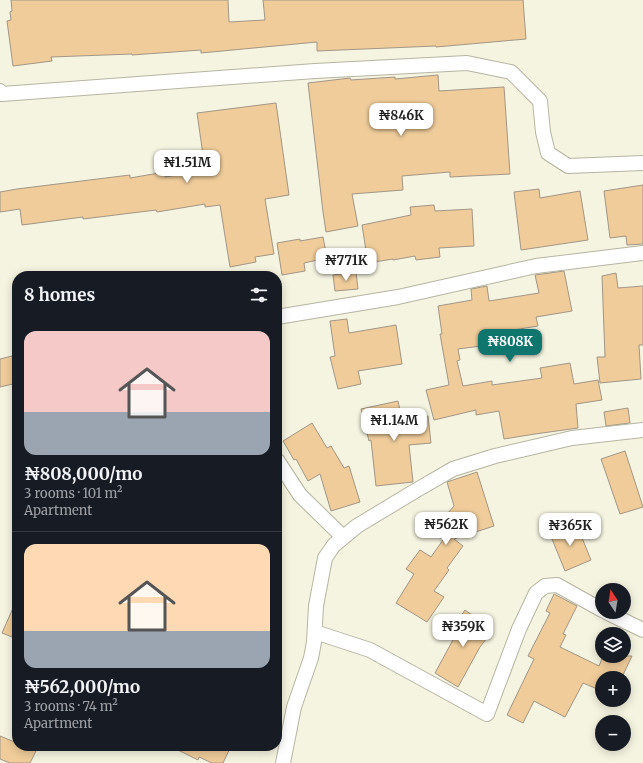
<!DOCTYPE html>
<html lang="en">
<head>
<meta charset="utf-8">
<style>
	body { margin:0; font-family:Merriweather,serif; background:#20242c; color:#f1f3f6; height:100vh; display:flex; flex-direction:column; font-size:15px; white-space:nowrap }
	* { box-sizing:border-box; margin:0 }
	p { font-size:13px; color:#9ea1a6 }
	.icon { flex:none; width:22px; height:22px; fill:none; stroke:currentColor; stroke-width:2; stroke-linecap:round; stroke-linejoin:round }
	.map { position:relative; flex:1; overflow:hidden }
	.sheet { position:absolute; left:12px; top:271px; width:270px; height:480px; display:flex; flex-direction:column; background:#171b24; border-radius:16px; box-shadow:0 2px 10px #0003 }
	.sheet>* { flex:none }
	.needle { width:26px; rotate:348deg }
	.buttons { position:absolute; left:595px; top:583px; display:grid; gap:8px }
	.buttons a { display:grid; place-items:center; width:36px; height:36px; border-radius:50%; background:#171b24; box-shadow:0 2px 10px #0003; font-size:20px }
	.price { position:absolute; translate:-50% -34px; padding:0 9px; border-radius:8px; background:#fff; color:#222; font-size:13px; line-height:26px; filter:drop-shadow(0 1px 2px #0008) }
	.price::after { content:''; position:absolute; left:50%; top:24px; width:12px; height:9px; margin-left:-6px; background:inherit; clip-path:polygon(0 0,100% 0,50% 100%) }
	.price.on { background:#0f766e; color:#fff }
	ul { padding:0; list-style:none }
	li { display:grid; align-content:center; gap:8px; height:212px; padding:0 12px }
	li+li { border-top:1px solid #363941 }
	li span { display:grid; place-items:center; height:124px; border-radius:12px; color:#555 }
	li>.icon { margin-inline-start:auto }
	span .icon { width:72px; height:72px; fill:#fffc; stroke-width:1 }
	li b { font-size:17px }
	h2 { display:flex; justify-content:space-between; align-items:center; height:48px; padding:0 12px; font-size:17px }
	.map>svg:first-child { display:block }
	.building { fill:#efcc9a; stroke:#a29686 }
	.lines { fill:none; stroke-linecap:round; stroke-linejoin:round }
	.minor-casing { stroke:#b6b5a2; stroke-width:16 }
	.minor { stroke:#fff; stroke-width:14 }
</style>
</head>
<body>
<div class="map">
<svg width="643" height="763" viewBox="0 0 643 763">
	<rect width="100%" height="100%" fill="#f5f4e0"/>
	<g class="building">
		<path d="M 11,0 L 228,0 L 229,22 L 265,20 L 263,0 L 523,0 L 526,39 L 436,47 L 436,46 L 317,51 L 317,42 L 201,53 L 201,50 L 132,55 L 132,54 L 51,57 L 52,61 L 13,66 L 7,21 L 11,20 L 10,12 L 12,11 Z"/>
		<path d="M 438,75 L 439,91 L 504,87 L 510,174 L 450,177 L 450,172 L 402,176 L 403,190 L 352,194 L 358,226 L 326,232 L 323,212 L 308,83 L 350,78 L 351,80 L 395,77 L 395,79 Z"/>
		<path d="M 276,103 L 289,195 L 265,199 L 274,254 L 255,257 L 256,262 L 230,267 L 220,205 L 205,207 L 205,204 L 157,212 L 156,210 L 83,219 L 83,217 L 22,225 L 20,209 L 0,212 L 0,192 L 17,189 L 130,175 L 130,178 L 165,172 L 165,177 L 200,171 L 198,155 L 203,155 L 197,113 Z"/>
		<path d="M 643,185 L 643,244 L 627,245 L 626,236 L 610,238 L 604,191 Z"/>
		<path d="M 539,189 L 540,198 L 580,191 L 588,240 L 521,250 L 514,192 Z"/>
		<path d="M 434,205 L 435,211 L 472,209 L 474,246 L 439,248 L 440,257 L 416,260 L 415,256 L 393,260 L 393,259 L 368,263 L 362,225 L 411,215 L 410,207 Z"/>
		<path d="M 323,237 L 327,258 L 304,263 L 305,271 L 282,275 L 277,243 L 300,239 L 300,241 Z"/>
		<path d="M 564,271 L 572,311 L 536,317 L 538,326 L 507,331 L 509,338 L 488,343 L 489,345 L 458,349 L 460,360 L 457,361 L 463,386 L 492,381 L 492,385 L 542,378 L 540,368 L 570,363 L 574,384 L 598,380 L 602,400 L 576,404 L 578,428 L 535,434 L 504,439 L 499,411 L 476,415 L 476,410 L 434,420 L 426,390 L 449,385 L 440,334 L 442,334 L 438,306 L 472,300 L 471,289 L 487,286 L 489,301 L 539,293 L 535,275 Z"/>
		<path d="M 356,272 L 358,289 L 335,291 L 333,275 Z"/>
		<path d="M 616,273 L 618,288 L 643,286 L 643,345 L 639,345 L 641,379 L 600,383 L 597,357 L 605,357 L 602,276 Z"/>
		<path d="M 347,319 L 349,333 L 396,325 L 402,364 L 358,371 L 361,384 L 338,389 L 330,357 L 335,356 L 330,321 Z"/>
		<path d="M 12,356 L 17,383 L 0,387 L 0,359 Z"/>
		<path d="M 398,401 L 402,420 L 428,416 L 431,443 L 409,445 L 413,482 L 376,486 L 371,440 L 369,441 L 361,409 Z"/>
		<path d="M 628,408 L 630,423 L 606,426 L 604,412 Z"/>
		<path d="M 312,423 L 327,448 L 331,446 L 344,468 L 349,466 L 360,502 L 331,511 L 320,474 L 308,481 L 296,459 L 294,460 L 283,441 Z"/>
		<path d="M 625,451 L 643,507 L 620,514 L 601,459 Z"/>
		<path d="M 477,472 L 494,526 L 454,539 L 463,546 L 447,568 L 449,570 L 434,591 L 444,597 L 427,622 L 396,603 L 414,574 L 406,569 L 420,550 L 431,557 L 450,530 L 440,522 L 454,506 L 447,482 Z"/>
		<path d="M 576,523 L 591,560 L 565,571 L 550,534 Z"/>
		<path d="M 554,594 L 577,606 L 563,634 L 566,635 L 560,647 L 599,666 L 603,656 L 632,656 L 622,677 L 625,678 L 602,678 L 602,691 L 583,683 L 565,717 L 534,701 L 523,723 L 507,715 L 534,659 L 528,656 L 550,613 L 546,611 Z"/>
		<path d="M 17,599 L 17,639 L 2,633 Z"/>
		<path d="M 465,610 L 493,630 L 480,647 L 458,687 L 435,673 L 454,638 L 449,634 Z"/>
		<path d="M 0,736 L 17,743 L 17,746 L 23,746 L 36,751 L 30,763 L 10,763 L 0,759 Z"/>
		<path d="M 170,746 L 231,746 L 223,763 L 212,763 L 199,757 L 198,760 Z"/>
	</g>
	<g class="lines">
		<defs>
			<g id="minor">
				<path d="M 0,91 L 2,94 L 315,71 L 467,63 L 511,72 L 540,101 L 543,132 L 548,153 L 568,166 L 643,163"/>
				<path d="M 277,317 L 398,297 L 536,266 L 643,253"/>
				<path d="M 277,460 L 300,495 L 343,537"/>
				<path d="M 606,612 L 643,630"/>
				<path d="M 315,632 L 370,650 L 487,714 L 519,629 L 536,593 L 545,586 L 557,585 L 602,610"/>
				<path d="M 283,763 L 294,707 L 311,658 L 314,642 L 316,606 L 325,558 L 334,545 L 357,526 L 415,491 L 453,469 L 495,456 L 572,438 L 643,430"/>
			</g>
		</defs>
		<use href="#minor" class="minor-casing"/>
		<use href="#minor" class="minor"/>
	</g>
</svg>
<div class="buttons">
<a><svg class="needle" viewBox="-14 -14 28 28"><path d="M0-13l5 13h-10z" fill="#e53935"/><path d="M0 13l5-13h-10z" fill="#9ea1a6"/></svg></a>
<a><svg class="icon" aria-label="layers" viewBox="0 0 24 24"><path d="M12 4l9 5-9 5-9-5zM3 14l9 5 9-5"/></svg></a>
<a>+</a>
<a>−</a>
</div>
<b class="price" style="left:401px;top:137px">₦846K</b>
<b class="price" style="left:187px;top:184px">₦1.51M</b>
<b class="price" style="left:346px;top:282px">₦771K</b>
<b class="price on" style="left:510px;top:363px">₦808K</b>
<b class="price" style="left:394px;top:442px">₦1.14M</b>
<b class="price" style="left:446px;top:546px">₦562K</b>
<b class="price" style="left:570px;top:547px">₦365K</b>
<b class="price" style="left:463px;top:648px">₦359K</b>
<section class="sheet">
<h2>8 homes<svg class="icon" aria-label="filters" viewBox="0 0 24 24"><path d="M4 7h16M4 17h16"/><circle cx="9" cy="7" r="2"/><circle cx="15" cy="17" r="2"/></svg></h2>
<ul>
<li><span style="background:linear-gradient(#f6c9c9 65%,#9aa5b1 0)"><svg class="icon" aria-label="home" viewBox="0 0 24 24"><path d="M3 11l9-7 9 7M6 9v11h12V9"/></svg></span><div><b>₦808,000/mo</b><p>3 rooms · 101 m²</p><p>Apartment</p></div></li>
<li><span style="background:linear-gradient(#ffd9b3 70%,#9aa5b1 0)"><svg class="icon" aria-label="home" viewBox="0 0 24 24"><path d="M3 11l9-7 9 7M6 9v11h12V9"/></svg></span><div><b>₦562,000/mo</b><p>3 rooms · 74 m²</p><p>Apartment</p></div></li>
</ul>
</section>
</div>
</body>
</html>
